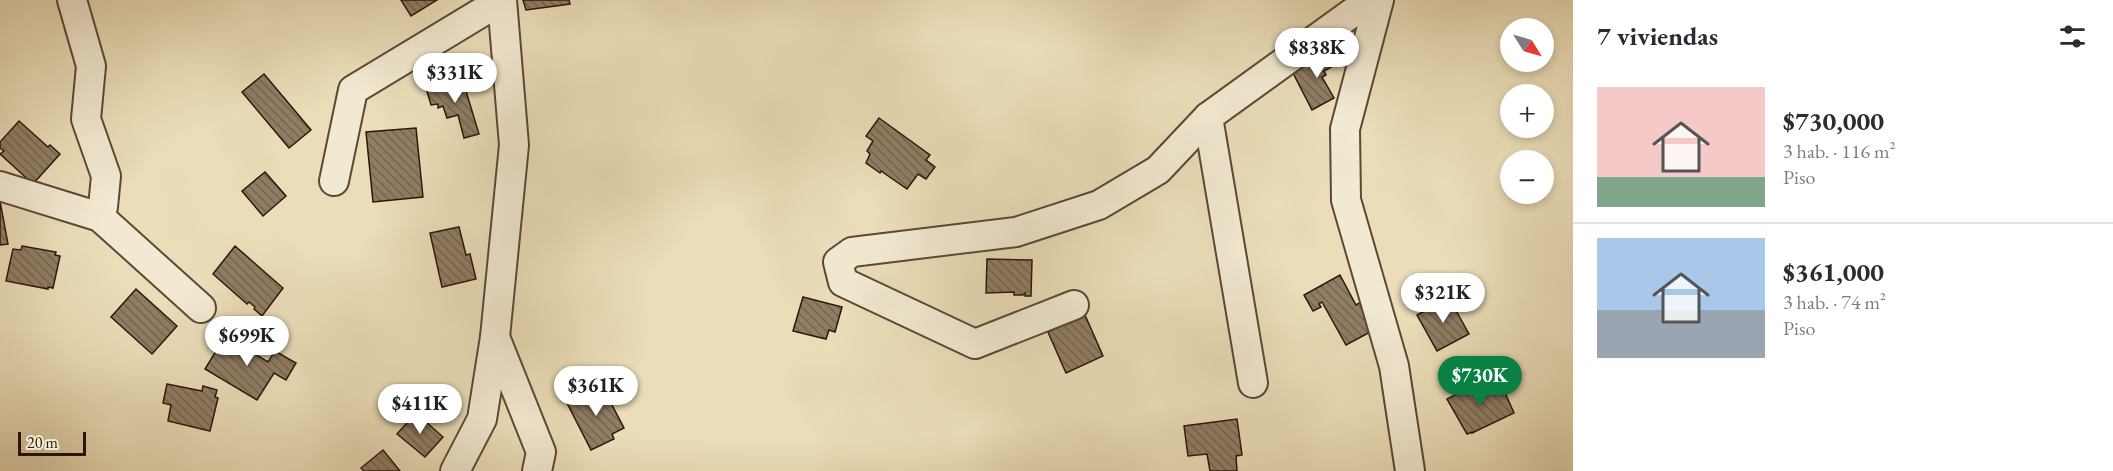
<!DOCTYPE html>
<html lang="es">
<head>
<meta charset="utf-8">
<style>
	body { margin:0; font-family:"EB Garamond",serif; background:#f2f2f3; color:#2b2b33; height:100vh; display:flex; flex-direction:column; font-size:22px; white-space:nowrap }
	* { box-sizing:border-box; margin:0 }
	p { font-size:20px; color:#7c7c81 }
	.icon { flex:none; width:33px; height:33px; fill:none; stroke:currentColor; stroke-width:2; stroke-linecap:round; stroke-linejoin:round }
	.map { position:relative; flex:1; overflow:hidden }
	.details { display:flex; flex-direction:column; background:#fff; width:540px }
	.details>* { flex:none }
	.needle { width:39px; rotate:127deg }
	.controls { position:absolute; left:1500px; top:18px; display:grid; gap:12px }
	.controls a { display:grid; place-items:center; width:54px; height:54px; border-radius:50%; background:#fff; box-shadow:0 3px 9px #0003; font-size:30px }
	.scale { position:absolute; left:18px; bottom:15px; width:68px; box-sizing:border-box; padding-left:6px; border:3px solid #2d160a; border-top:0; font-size:16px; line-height:21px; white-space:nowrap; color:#2d160a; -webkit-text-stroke:4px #f1e9d1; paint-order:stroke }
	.price { position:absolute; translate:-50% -51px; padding:0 14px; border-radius:21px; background:#fff; color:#222; font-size:20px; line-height:39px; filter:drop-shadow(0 2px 3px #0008) }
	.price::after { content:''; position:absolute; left:50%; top:36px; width:18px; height:14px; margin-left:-9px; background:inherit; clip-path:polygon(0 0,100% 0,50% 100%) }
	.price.selected { background:#0b8043; color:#fff }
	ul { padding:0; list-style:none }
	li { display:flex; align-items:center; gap:18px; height:150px; padding:0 24px }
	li+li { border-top:2px solid #e1e1e2 }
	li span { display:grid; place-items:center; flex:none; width:168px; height:120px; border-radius:0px; color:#555 }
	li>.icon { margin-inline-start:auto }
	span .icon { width:72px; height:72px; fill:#fffc; stroke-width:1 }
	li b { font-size:26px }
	h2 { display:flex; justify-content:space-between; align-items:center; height:72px; padding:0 24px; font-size:26px }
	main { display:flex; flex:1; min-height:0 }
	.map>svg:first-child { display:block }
	.building { fill:url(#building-back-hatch); stroke:#2d160a; stroke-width:1.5 }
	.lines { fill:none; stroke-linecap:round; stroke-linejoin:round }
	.minor-casing { stroke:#5c4836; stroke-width:32 }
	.minor { stroke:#f1e9d1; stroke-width:28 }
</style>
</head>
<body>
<main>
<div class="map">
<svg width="1573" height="471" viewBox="0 0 1573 471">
	<defs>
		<pattern id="building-back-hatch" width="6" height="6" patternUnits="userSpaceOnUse" patternTransform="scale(1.5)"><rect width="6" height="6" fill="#8f7d64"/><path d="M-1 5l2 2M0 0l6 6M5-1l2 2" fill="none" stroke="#756551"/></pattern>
	</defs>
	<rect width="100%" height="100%" fill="#eaddb8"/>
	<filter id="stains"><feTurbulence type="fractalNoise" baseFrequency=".00333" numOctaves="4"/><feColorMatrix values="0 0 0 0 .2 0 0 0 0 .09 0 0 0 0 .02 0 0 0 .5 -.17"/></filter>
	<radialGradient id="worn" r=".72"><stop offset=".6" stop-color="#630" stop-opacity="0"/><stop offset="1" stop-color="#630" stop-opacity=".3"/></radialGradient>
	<g class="building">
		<path d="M 401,0 L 437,0 L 411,16 Z"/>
		<path d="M 523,0 L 569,0 L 570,4 L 526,10 Z"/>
		<path d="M 1336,48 L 1342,61 L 1324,71 L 1326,75 L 1322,77 L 1334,98 L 1312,110 L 1292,71 Z"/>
		<path d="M 264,74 L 311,130 L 289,148 L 242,92 Z"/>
		<path d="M 462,78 L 479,134 L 464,138 L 458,115 L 447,118 L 443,106 L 438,108 L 438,104 L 431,105 L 426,88 Z"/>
		<path d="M 879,118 L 930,155 L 926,160 L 935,167 L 926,179 L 918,174 L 907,189 L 881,171 L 880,173 L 866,163 L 870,154 L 867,151 L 873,141 L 866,136 Z"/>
		<path d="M 19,121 L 48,147 L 50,145 L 60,154 L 33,184 L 0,154 L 4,151 L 0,148 L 0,142 Z"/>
		<path d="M 416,128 L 423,197 L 373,202 L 366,132 Z"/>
		<path d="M 265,172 L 286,196 L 263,216 L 242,191 Z"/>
		<path d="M 0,201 L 8,244 L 0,245 Z"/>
		<path d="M 459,227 L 466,255 L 470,254 L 476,279 L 442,287 L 430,233 Z"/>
		<path d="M 22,246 L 56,252 L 55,255 L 60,256 L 53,288 L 48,287 L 48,289 L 6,281 L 13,249 L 21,250 Z"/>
		<path d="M 235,246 L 283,288 L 262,316 L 254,309 L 255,307 L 249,302 L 247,304 L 213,274 Z"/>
		<path d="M 987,259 L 1032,260 L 1031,296 L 1025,296 L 1025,293 L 1023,295 L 1014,295 L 1014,292 L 986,293 Z"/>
		<path d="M 1340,275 L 1356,305 L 1361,302 L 1376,329 L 1346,345 L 1322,302 L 1319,304 L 1321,307 L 1313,311 L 1304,295 Z"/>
		<path d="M 136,289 L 177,326 L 152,354 L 111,317 Z"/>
		<path d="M 803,297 L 842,307 L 835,332 L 829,330 L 826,339 L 793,331 Z"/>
		<path d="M 1449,298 L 1469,334 L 1437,351 L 1417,315 Z"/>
		<path d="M 1085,315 L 1103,356 L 1066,373 L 1048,332 Z"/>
		<path d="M 227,333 L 234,337 L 232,340 L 268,362 L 275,351 L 296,363 L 286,380 L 274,373 L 257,400 L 205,369 Z"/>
		<path d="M 1483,381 L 1489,392 L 1502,386 L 1514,413 L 1472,433 L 1472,432 L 1467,434 L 1447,399 Z"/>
		<path d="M 167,384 L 202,391 L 203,386 L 217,390 L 215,397 L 218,398 L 210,431 L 168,421 L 171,405 L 163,403 Z"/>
		<path d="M 602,386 L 624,428 L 612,434 L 614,439 L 591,450 L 567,403 Z"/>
		<path d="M 416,413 L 443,437 L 425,457 L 397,434 Z"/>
		<path d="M 1237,419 L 1242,455 L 1236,456 L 1237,471 L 1210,471 L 1207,454 L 1188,456 L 1184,426 Z"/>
		<path d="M 383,450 L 400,471 L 364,471 L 361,468 Z"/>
	</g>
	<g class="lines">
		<defs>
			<g id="minor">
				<path d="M 72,0 L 91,66 L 86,119 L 106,176 L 103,207 L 100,217"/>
				<path d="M 1379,0 L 1345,129 L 1346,200 L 1394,366 L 1410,471"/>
				<path d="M 1208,117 L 1253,383"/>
				<path d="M 334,181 L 353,90 L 502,0"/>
				<path d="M 0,186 L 100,217 L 201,308"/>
				<path d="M 1074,305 L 975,344 L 843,282 L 838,262 L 852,252 L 1016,232 L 1099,205 L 1158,170 L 1208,117 L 1370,0"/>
				<path d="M 495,337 L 541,452 L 537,471"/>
				<path d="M 455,471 L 482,419 L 495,337 L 514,145 L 502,0"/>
			</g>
		</defs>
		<use href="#minor" class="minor-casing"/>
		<use href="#minor" class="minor"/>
	</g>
	<rect width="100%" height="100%" filter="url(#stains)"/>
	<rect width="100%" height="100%" fill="url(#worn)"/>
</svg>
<div class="controls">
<a><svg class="needle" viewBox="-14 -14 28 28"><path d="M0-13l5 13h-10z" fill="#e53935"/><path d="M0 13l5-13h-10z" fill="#7c7c81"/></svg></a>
<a>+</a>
<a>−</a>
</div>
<div class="scale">20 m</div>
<b class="price" style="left:1317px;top:79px">$838K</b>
<b class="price" style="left:455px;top:104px">$331K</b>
<b class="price" style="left:1443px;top:324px">$321K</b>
<b class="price" style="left:247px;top:367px">$699K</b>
<b class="price selected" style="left:1480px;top:407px">$730K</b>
<b class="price" style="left:596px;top:417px">$361K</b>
<b class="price" style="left:420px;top:435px">$411K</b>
</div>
<section class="details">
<h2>7 viviendas<svg class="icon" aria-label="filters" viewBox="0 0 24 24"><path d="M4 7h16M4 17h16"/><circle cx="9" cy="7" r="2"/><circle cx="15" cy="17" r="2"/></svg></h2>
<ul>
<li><span style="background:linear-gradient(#f6c9c9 75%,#7fa58c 0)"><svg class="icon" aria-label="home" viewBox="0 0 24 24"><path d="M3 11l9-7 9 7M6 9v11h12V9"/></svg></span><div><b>$730,000</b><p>3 hab. · 116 m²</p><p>Piso</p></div></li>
<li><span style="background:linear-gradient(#a9c7e8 60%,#9aa5b1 0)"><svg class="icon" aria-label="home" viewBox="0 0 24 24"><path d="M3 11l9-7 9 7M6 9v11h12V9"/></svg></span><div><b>$361,000</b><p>3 hab. · 74 m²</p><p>Piso</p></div></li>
</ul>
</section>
</main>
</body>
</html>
